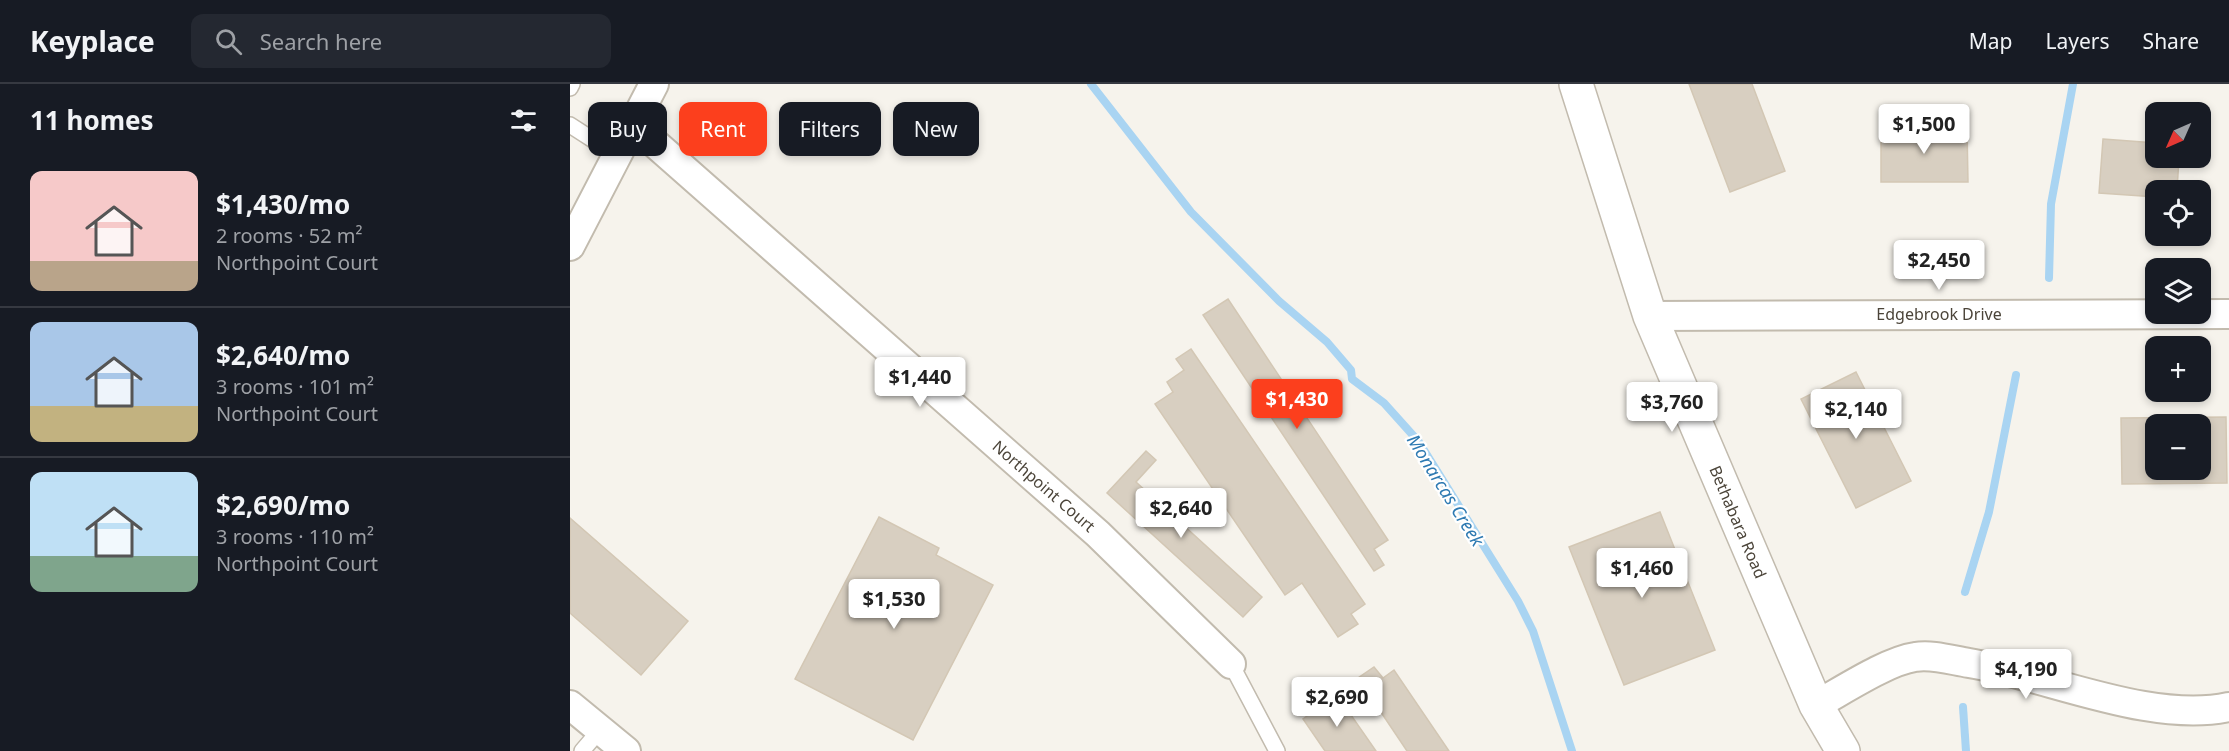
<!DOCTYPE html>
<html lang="en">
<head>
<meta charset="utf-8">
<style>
	body { margin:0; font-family:"Noto Sans",sans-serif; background:#242831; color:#f1f3f6; height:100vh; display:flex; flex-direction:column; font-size:22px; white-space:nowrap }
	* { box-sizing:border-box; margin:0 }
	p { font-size:20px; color:#9ea1a6 }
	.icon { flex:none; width:33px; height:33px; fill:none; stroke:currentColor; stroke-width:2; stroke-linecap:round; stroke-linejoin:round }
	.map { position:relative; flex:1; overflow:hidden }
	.drawer { display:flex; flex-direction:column; background:#171b24; width:570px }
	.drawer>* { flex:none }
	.banner { position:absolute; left:18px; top:18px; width:570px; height:54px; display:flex; gap:12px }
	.needle { width:39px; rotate:225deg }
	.controls { position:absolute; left:1575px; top:18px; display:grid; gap:12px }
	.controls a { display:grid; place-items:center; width:66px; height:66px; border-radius:12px; background:#171b24; box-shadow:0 3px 9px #0003; font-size:30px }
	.price { position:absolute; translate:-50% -51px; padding:0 14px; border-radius:6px; background:#fff; color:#222; font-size:20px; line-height:39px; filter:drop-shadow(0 2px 3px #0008) }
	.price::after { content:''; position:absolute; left:50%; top:36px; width:18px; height:14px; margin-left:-9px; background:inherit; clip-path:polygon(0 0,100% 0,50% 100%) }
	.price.active { background:#fc3f1d; color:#fff }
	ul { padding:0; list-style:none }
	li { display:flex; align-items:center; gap:18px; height:150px; padding:0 30px }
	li+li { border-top:2px solid #363941 }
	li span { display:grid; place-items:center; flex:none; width:168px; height:120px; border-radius:12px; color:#555 }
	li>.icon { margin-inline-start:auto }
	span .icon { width:72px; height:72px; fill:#fffc; stroke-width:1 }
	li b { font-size:26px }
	h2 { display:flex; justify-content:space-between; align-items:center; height:72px; padding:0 30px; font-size:26px }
	.tag { padding:0 21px; border-radius:12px; background:#171b24; box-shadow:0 3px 9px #0003; font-size:21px; line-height:54px }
	.tag.active { background:#fc3f1d; color:#fff }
	header { display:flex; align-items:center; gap:36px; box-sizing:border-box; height:84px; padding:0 30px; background:#171b24; border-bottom:2px solid #363941 }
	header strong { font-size:28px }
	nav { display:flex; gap:33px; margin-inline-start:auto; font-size:21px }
	.search { width:420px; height:54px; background:#242831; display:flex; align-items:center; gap:15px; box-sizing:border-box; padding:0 21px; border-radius:12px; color:#9ea1a6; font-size:22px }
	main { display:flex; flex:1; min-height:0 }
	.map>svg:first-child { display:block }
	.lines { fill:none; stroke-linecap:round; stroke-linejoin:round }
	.stream { stroke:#a9d4f2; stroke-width:8 }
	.building { fill:#d8cfc1; stroke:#d3c7b4; stroke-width:1.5; fill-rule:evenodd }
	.service-casing { stroke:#c2bbae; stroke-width:18 }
	.minor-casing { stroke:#c2bbae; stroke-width:32 }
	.tertiary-casing { stroke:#c2bbae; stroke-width:36 }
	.service { stroke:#fff; stroke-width:15 }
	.minor { stroke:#fff; stroke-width:28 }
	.tertiary { stroke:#fff; stroke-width:33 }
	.labels { text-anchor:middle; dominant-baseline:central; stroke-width:4.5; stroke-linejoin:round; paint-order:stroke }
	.street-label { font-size:16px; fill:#4b4439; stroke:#fff }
	.water-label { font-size:18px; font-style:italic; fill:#2e7ab2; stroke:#fff }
</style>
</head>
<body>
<header>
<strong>Keyplace</strong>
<div class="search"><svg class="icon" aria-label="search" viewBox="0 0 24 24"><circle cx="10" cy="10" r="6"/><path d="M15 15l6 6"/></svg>Search here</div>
<nav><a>Map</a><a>Layers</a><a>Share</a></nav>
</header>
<main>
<section class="drawer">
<h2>11 homes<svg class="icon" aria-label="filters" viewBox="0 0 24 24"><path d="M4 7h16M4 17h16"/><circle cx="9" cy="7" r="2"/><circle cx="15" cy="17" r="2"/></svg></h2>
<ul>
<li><span style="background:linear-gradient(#f6c9c9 75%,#b9a48a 0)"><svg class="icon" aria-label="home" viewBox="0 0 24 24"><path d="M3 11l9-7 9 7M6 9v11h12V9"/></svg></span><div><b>$1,430/mo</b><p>2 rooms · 52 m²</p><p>Northpoint Court</p></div></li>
<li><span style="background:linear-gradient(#a9c7e8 70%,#c2b280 0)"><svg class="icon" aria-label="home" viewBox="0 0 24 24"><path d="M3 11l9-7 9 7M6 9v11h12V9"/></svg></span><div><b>$2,640/mo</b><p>3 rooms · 101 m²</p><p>Northpoint Court</p></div></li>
<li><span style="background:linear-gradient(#bfe0f5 70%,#7fa58c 0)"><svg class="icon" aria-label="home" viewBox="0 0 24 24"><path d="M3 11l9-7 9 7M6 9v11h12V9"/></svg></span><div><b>$2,690/mo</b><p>3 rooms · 110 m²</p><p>Northpoint Court</p></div></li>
</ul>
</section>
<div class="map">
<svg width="1659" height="667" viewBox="0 0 1659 667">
	<rect width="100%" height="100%" fill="#f6f3ec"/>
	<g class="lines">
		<g class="stream">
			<path d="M 521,0 L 621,128 L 709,217 L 757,258 L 781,286 L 782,295 L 814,319 L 849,358 L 948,517 L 963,547 L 1002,667"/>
			<path d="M 1479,194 L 1481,120 L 1503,0"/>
			<path d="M 1395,508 L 1419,428 L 1446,291"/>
			<path d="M 1393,623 L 1396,667"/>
		</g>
	</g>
	<g class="building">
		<path d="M 1119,0 L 1182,0 L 1215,87 L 1160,108 Z"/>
		<path d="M 1311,44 L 1397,44 L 1398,98 L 1311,98 Z"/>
		<path d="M 1533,55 L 1586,59 L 1586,74 L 1609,74 L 1607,106 L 1586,106 L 1586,113 L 1529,109 Z"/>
		<path d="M 658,215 L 818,456 L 804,465 L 814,481 L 804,487 L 633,231 Z"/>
		<path d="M 621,265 L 795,520 L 781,530 L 788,540 L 768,553 L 732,499 L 715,511 L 585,320 L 603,308 L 597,298 L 614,286 L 606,275 Z"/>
		<path d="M 1286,288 L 1341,397 L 1286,424 L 1231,315 Z"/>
		<path d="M 1656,333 L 1657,399 L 1552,400 L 1551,334 ZM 1586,340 L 1630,340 L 1630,386 L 1586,386 Z"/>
		<path d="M 576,367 L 586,376 L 566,398 L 692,513 L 673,533 L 537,409 Z"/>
		<path d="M 1090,428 L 1145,566 L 1054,601 L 999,463 Z"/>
		<path d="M 309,433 L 369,464 L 366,471 L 423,501 L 343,656 L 225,595 Z"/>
		<path d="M 0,434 L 118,537 L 71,591 L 0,529 Z"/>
		<path d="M 804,583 L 813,594 L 824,586 L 879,667 L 837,667 L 788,594 Z"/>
		<path d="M 767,611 L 806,667 L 755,667 L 733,635 Z"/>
	</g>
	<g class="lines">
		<defs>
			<g id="service">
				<path d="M 0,4 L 2,0"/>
				<path d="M 0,41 L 48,72"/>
				<path d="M 661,580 L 707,667"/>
				<path d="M 12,667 L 30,646"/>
			</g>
			<g id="minor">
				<path d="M 64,41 L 528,450 L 661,580"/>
				<path d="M 0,162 L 84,0"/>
				<path d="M 1080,232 L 1659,230"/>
				<path d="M 0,621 L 56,667"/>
				<path d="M 1246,621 C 1272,607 1317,577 1345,573 C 1362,570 1381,576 1399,579 C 1477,592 1581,640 1659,623"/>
			</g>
			<path id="tertiary" d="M 1006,0 L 1080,232 L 1246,621 L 1273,667"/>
		</defs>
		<use href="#service" class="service-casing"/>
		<use href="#minor" class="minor-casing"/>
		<use href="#tertiary" class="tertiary-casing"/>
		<use href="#service" class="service"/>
		<use href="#minor" class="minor"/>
		<use href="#tertiary" class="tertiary"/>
	</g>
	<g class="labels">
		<g class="street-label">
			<text x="1369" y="230">Edgebrook Drive</text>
			<text transform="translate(474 402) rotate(41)">Northpoint Court</text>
			<text transform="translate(1168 438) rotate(67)">Bethabara Road</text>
		</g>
		<g class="water-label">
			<text transform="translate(876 406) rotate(58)">Monarcas Creek</text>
		</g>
	</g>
</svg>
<div class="controls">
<a><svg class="needle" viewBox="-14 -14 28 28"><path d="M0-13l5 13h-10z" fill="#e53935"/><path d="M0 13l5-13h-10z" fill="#9ea1a6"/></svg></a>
<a><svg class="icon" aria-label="locate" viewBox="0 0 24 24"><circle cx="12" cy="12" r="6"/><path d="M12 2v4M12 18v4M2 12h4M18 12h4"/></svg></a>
<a><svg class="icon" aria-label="layers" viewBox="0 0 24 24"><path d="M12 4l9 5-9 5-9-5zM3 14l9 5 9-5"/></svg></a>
<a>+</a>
<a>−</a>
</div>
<b class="price" style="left:1354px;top:71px">$1,500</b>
<b class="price" style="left:1369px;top:207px">$2,450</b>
<b class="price" style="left:350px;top:324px">$1,440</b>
<b class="price active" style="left:727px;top:346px">$1,430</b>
<b class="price" style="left:1102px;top:349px">$3,760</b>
<b class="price" style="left:1286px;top:356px">$2,140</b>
<b class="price" style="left:611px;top:455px">$2,640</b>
<b class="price" style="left:1072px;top:515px">$1,460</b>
<b class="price" style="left:324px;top:546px">$1,530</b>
<b class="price" style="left:1456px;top:616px">$4,190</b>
<b class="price" style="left:767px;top:644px">$2,690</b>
<div class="banner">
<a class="tag">Buy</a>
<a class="tag active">Rent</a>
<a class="tag">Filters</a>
<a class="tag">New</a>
</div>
</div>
</main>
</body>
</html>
